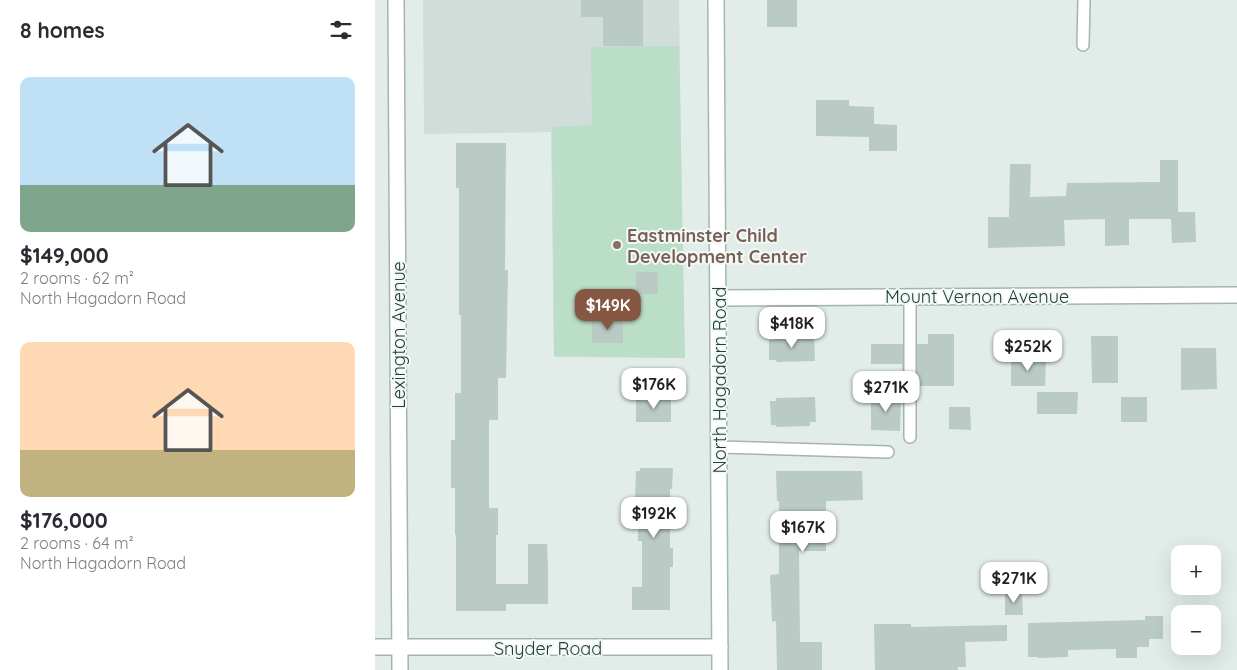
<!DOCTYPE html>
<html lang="en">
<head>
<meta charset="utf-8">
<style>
	body { margin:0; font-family:Quicksand,sans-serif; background:#f7f7f7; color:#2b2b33; height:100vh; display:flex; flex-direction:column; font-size:19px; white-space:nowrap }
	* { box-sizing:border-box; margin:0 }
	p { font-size:16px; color:#7c7c81 }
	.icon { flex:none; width:28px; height:28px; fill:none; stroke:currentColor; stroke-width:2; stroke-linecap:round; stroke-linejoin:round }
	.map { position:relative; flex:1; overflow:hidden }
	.side { display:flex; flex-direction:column; background:#fff; width:375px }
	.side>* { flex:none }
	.buttons { position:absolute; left:796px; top:545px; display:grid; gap:10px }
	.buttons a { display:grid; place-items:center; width:50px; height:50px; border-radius:10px; background:#fff; box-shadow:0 5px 20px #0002; font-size:25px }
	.price { position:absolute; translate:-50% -42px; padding:0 11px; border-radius:10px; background:#fff; color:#222; font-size:16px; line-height:32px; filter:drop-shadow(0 1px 2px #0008) }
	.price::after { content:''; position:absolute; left:50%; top:30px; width:15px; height:11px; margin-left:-8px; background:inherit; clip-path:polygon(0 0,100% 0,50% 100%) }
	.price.current { background:#865743; color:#fff }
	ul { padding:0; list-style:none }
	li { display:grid; align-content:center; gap:10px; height:265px; padding:0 20px }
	li span { display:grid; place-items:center; height:155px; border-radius:10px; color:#555 }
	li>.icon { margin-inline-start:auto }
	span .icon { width:90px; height:90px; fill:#fffc; stroke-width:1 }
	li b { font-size:21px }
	h2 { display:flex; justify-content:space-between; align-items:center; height:60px; padding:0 20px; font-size:21px }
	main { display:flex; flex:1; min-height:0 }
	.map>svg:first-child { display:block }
	.built { fill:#d0ddd8 }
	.green { fill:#badec7 }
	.building { fill:#bacac5 }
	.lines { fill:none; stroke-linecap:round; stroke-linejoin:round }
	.lane-casing { stroke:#a4b5b1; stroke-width:14 }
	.street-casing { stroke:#a4b5b1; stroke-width:18 }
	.secondary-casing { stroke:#a0b9b2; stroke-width:18 }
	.lane { stroke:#fff; stroke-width:11 }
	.street { stroke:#fff; stroke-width:15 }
	.secondary { stroke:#fff; stroke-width:15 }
	.education-dot { fill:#8d6e63; stroke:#f3f9f6; stroke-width:2 }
	.labels { text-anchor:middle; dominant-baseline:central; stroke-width:4; stroke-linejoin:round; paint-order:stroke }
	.education-label { font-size:18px; font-weight:bold; fill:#785e54; stroke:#f3f9f6; text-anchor:start }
	.street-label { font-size:18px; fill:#213e39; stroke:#f3f9f6 }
</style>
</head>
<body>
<main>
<section class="side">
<h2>8 homes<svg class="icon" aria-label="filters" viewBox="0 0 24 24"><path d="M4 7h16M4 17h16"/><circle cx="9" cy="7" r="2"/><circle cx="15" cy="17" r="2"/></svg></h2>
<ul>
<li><span style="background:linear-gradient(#bfe0f5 70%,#7fa58c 0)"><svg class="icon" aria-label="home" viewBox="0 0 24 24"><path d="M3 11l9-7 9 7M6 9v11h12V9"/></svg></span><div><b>$149,000</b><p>2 rooms · 62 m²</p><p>North Hagadorn Road</p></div></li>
<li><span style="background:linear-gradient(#ffd9b3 70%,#c2b280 0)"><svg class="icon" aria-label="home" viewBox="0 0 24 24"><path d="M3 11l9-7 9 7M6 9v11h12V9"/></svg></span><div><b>$176,000</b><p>2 rooms · 64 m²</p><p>North Hagadorn Road</p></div></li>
</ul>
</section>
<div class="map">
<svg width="862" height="670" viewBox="0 0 862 670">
	<rect width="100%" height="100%" fill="#e2ede9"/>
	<path class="built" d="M 48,0 L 304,0 L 309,358 L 179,357 L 176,132 L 49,134 Z"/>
	<path class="green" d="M 304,46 L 310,358 L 179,356 L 177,127 L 217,125 L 216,47 Z"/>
	<g class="building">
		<path d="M 206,0 L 268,0 L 268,46 L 228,46 L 228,17 L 206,17 Z"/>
		<rect x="392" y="0" width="30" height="27"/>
		<path d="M 441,100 L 474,100 L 474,106 L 499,107 L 499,124 L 522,125 L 522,151 L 494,151 L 494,137 L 441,136 Z"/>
		<path d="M 81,143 L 131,143 L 130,270 L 133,270 L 131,378 L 123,378 L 123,420 L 114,420 L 114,508 L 123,508 L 123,535 L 121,535 L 121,584 L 153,584 L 153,544 L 172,544 L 173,570 L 173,604 L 131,604 L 131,611 L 81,611 L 81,535 L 80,535 L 80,488 L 76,488 L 76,440 L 80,440 L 80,393 L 86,393 L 86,315 L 84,315 L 84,188 L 81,188 Z"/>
		<path d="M 785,160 L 803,160 L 803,212 L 820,212 L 821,242 L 797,243 L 796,219 L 754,219 L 754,245 L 730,246 L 730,219 L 689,220 L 690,246 L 613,248 L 613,217 L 634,217 L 635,164 L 656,164 L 655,197 L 691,196 L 692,183 L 785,182 Z"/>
		<rect x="261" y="272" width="22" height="22"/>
		<path d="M 248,318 L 248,343 L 217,343 L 217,319 Z"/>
		<path d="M 553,334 L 579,334 L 579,386 L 542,386 L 542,344 L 553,344 Z"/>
		<path d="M 439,335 L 440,361 L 402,362 L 401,360 L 394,360 L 394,340 L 400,340 L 400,337 Z"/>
		<path d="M 716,336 L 743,336 L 743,383 L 717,383 Z"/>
		<path d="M 496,344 L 528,344 L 528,385 L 527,364 L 496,364 Z"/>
		<path d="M 806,348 L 841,348 L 842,389 L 806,390 Z"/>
		<path d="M 636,357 L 671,358 L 670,386 L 636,386 Z"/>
		<path d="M 662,392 L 703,392 L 702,414 L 662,414 Z"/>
		<path d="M 526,395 L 525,431 L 496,430 L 496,396 Z"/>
		<rect x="261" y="397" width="35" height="25"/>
		<path d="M 440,397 L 441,422 L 435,422 L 435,426 L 401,427 L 401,425 L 396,425 L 395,401 L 401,401 L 401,398 Z"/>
		<rect x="746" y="397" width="26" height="25"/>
		<path d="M 574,407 L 595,407 L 596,430 L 574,429 Z"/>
		<path d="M 265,468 L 298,468 L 297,489 L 295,489 L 295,548 L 298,548 L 298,567 L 295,567 L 295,610 L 257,610 L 257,587 L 267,587 L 267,541 L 263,541 L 263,501 L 260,501 L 261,471 L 265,471 Z"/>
		<path d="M 401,471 L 487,471 L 488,500 L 451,501 L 451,551 L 424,551 L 425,642 L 447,642 L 447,670 L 402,670 L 401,621 L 397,622 L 395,575 L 404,574 L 404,501 L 402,501 Z"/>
		<path d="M 630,593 L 647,593 L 648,615 L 630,615 Z"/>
		<path d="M 770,616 L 788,616 L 788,639 L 774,639 L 774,647 L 762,647 L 762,658 L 741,658 L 741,649 L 693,650 L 693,657 L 663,658 L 662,657 L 653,657 L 653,623 L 770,620 Z"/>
		<path d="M 499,624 L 536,624 L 536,627 L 632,625 L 632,641 L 590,642 L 591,667 L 583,667 L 583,670 L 500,670 Z"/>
	</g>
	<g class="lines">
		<defs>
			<g id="lane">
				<path d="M 708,45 L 709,0"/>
				<path d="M 535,437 L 535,297"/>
				<path d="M 344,447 L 513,452"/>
			</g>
			<g id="street">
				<path d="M 21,0 L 25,670"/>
				<path d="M 343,298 L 862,295"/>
				<path d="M 0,647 L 345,647"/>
			</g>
			<path id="secondary" d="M 341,0 L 345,670"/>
		</defs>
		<use href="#lane" class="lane-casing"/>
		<use href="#street" class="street-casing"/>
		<use href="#secondary" class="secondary-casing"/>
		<use href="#lane" class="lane"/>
		<use href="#street" class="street"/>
		<use href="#secondary" class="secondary"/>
	</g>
	<circle class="education-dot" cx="242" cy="245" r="5"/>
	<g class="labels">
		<g class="education-label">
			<text x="252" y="235">Eastminster Child<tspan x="252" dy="21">Development Center</tspan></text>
		</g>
		<g class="street-label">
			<text x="602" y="296">Mount Vernon Avenue</text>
			<text transform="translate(23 335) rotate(-90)">Lexington Avenue</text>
			<text transform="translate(344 380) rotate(-90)">North Hagadorn Road</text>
			<text x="173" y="648">Snyder Road</text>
		</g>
	</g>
</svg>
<div class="buttons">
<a>+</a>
<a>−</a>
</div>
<b class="price current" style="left:233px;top:331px">$149K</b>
<b class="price" style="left:417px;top:349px">$418K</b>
<b class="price" style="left:653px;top:372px">$252K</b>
<b class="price" style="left:279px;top:410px">$176K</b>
<b class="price" style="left:511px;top:413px">$271K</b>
<b class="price" style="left:279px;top:539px">$192K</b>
<b class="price" style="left:428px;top:553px">$167K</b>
<b class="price" style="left:639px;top:604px">$271K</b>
</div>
</main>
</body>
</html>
